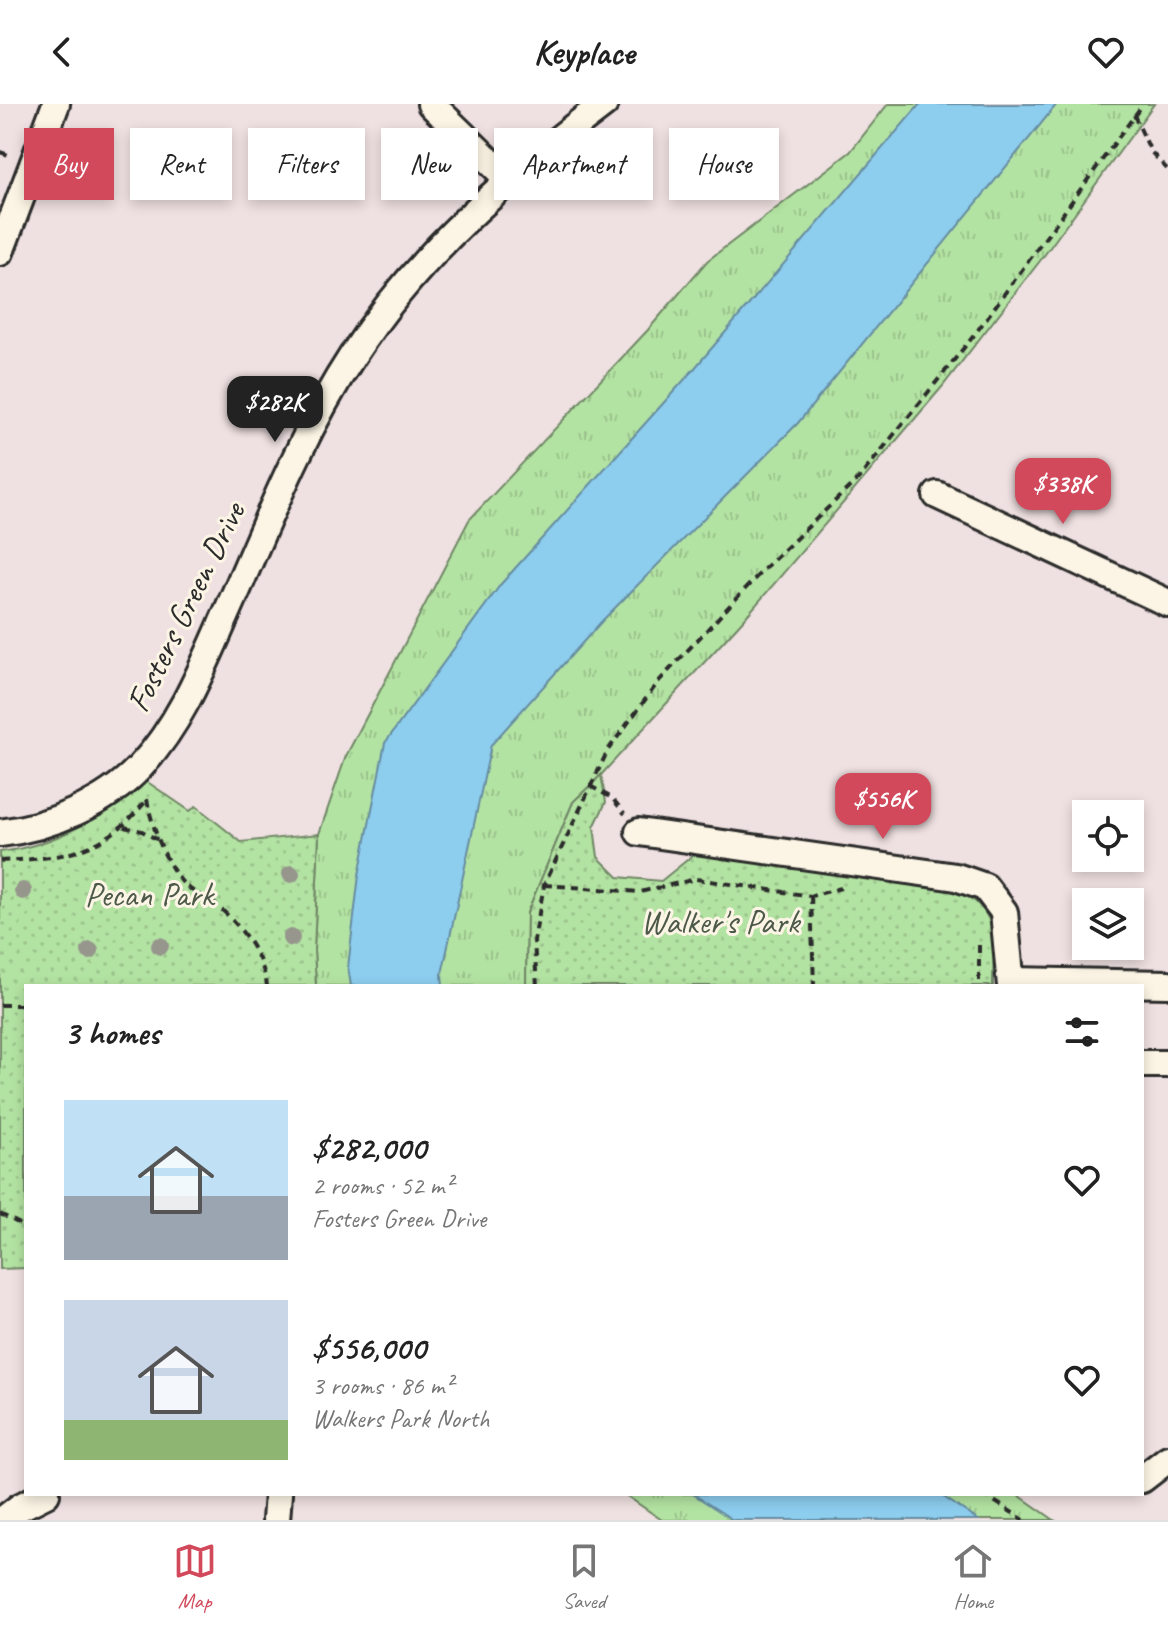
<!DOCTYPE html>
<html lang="en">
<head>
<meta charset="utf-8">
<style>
	body { margin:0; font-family:Caveat,sans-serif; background:#f2f2f2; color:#222; height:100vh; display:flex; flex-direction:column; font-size:30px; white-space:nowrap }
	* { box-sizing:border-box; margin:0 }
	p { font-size:26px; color:#767676 }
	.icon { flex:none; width:44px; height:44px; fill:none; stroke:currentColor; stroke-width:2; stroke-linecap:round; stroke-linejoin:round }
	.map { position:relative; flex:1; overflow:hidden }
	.side { position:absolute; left:24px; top:880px; width:1120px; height:512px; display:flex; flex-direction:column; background:#fff; border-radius:0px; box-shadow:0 4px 12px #0003 }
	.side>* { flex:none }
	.top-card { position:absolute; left:24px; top:24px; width:1120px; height:72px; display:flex; gap:16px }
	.controls { position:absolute; left:1072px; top:696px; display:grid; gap:16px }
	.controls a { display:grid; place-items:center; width:72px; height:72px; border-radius:0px; background:#fff; box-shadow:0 4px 12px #0003; font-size:40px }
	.price { position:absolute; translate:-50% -68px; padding:0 18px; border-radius:16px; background:#d1495b; color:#fff; font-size:26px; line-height:52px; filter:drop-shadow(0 2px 4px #0008) }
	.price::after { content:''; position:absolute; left:50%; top:48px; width:24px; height:18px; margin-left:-12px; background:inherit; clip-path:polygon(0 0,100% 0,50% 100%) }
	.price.current { background:#222; color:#fff }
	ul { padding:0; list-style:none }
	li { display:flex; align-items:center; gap:24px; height:200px; padding:0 40px }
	li span { display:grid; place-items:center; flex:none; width:224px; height:160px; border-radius:0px; color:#555 }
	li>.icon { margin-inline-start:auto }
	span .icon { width:96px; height:96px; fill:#fffc; stroke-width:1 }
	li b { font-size:34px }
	h2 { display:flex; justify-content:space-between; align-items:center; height:96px; padding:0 40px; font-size:34px }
	.pill { padding:0 28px; border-radius:0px; background:#fff; box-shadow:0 4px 12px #0003; font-size:28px; line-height:72px }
	.pill.current { background:#d1495b; color:#fff }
	header { display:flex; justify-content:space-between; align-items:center; height:104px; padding:0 40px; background:#fff; font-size:36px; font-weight:700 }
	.menu { display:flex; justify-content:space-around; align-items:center; height:112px; border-top:2px solid #e0e0e0; background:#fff; font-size:22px; color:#767676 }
	.menu a { display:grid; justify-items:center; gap:4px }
	.menu .current { color:#d1495b }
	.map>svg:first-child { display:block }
	.grass { fill:url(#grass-tufts); stroke:#6f8766; stroke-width:2 }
	.park { fill:url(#park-dots); stroke:#6f8766; stroke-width:2 }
	.water { fill:#8dcdee; stroke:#668ca0; stroke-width:2 }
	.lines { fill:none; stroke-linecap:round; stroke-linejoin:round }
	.minor-casing { stroke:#2b2b2b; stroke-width:32 }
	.path { stroke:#2b2b2b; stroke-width:4; stroke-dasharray:8 6; stroke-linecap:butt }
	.minor { stroke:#fcf5e5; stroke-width:26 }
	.tree { fill:#96968d }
	.labels { text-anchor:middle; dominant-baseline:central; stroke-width:6; stroke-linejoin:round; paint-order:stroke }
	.street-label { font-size:34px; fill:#2b2b2b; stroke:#fcf5e5 }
	.park-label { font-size:34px; fill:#4d5949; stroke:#fcf5e5 }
</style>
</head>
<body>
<header><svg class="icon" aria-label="back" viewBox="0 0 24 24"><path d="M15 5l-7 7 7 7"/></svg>Keyplace<svg class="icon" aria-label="heart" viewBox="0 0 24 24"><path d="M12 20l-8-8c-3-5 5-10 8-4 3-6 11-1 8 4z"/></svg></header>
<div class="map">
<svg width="1168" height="1416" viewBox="0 0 1168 1416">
	<defs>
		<pattern id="grass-tufts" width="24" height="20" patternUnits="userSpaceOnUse" patternTransform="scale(2)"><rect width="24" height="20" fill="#b3e3a2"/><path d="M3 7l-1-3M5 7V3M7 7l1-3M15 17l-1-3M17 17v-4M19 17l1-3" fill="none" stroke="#9ac38c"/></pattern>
		<pattern id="park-dots" width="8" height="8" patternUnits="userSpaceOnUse" patternTransform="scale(2)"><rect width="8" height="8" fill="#b3e3a2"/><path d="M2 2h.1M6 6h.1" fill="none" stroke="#9ac38c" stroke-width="1.8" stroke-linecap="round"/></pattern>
	</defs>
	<rect width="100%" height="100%" fill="#efe0e1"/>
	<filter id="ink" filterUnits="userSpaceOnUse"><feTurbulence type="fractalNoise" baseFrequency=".0125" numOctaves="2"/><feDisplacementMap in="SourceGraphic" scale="16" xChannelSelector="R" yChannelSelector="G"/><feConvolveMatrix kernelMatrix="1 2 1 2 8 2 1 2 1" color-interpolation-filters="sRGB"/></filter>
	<g filter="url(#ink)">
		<g class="grass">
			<path d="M 888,0 L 1154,0 L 1043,153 L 942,283 L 744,515 L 601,671 L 573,698 L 527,809 L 526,882 L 316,882 L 314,846 L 319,730 L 346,652 L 469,416 L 647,227 L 707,157 L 850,48 Z"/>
			<path d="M 624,1390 L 1017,1390 L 1054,1416 L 662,1416 Z"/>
		</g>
		<g class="park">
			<path d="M 601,671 L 606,698 L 594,723 L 598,753 L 618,773 L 661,777 L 697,748 L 953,783 C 1002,807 993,834 993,882 L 526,882 L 527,809 L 573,698 Z"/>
			<path d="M 146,677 L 190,707 L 196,702 L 241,738 L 319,730 L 314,846 L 316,882 L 26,882 L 26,1164 L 0,1165 L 0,748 C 58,741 101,713 146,677 Z"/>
		</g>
		<g class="water">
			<path d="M 920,0 L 1057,0 L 798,319 L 602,517 L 491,641 L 442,870 L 443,882 L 351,882 L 348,863 L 359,771 L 385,639 L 501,480 L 694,265 Z"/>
			<path d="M 693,1390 L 939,1390 L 978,1416 L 733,1416 Z"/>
		</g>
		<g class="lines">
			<defs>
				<g id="minor">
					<path d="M 431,0 L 508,75"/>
					<path d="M 0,148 L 56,0"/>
					<path d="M 937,391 L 1168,499"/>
					<path d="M 639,728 L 956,773 L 985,783 L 1004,808 L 1011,882"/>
					<path d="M 0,729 C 50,723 105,700 140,663 C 180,621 203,563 226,511 C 265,423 300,332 353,251 C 419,149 509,72 604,0"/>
					<path d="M 1011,877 L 1168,880"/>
					<path d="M 1142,960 L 1168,960"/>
					<path d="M 1142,1375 L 1168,1355"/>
					<path d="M 3,1416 L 20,1403 L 46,1390"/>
					<path d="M 276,1416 L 278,1390"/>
				</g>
			</defs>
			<use href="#minor" class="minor-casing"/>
			<g class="path">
				<path d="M 1134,11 L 1151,48 L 1168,66"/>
				<path d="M 0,48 L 9,51"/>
				<path d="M 590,682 L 612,694 L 625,710"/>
				<path d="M 147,695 C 151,720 166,762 184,780 C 192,788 205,793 215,800 C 239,819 263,851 267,882"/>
				<path d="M 124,723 L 142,727 L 158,736"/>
				<path d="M 0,757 C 66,754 102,750 146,697"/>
				<path d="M 544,781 L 640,788 L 696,775 L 811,792 L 841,784"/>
				<path d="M 811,792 L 814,882"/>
				<path d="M 979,841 L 979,882"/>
				<path d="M 537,882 L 534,837 L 544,781 L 608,646 L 659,577 L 762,467 L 860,373 L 975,230 L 1143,0"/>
				<path d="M 0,901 L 26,901"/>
				<path d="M 0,1110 L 26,1123"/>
				<path d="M 983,1390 L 1024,1416"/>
			</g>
			<use href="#minor" class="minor"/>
		</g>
		<g class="tree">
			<circle cx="291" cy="770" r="9"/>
			<circle cx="23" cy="787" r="9"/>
			<circle cx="291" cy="834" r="9"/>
			<circle cx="160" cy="842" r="9"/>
			<circle cx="90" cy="847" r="9"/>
		</g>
	</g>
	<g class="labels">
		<g class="street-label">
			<text transform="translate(185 503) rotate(-64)">Fosters Green Drive</text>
		</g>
		<g class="park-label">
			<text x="149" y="790">Pecan Park</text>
			<text x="720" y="817">Walker's Park</text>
		</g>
	</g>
</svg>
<div class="controls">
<a><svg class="icon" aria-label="locate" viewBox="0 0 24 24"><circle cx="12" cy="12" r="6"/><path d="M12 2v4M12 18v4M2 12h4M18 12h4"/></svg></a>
<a><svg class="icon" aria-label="layers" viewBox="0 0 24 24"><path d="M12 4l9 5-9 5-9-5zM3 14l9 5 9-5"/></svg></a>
</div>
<b class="price current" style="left:275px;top:340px">$282K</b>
<b class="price" style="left:1063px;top:422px">$338K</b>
<b class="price" style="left:883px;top:737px">$556K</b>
<div class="top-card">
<a class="pill current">Buy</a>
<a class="pill">Rent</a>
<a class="pill">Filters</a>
<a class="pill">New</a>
<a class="pill">Apartment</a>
<a class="pill">House</a>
</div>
<section class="side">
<h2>3 homes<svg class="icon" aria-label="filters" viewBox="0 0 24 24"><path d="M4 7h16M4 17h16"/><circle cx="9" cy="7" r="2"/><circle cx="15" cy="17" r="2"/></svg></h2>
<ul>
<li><span style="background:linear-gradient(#bfe0f5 60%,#9aa5b1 0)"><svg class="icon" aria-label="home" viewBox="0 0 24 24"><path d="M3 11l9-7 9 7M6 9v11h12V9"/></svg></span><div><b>$282,000</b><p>2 rooms · 52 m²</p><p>Fosters Green Drive</p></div><svg class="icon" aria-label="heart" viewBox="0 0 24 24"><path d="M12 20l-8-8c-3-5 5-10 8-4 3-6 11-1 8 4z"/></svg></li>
<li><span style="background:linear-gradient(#c9d6e8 75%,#8fb573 0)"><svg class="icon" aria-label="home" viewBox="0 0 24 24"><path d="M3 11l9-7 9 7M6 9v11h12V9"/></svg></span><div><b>$556,000</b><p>3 rooms · 86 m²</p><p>Walkers Park North</p></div><svg class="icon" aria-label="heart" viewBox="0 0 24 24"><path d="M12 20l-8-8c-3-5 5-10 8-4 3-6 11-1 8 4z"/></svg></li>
</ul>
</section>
</div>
<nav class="menu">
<a class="current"><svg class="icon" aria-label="map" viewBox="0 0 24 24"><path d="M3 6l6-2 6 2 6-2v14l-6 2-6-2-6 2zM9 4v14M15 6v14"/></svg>Map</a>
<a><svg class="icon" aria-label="saved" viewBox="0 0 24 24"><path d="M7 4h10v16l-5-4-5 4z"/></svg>Saved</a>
<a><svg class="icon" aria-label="home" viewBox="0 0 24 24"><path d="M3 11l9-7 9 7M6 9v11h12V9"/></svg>Home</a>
</nav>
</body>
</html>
